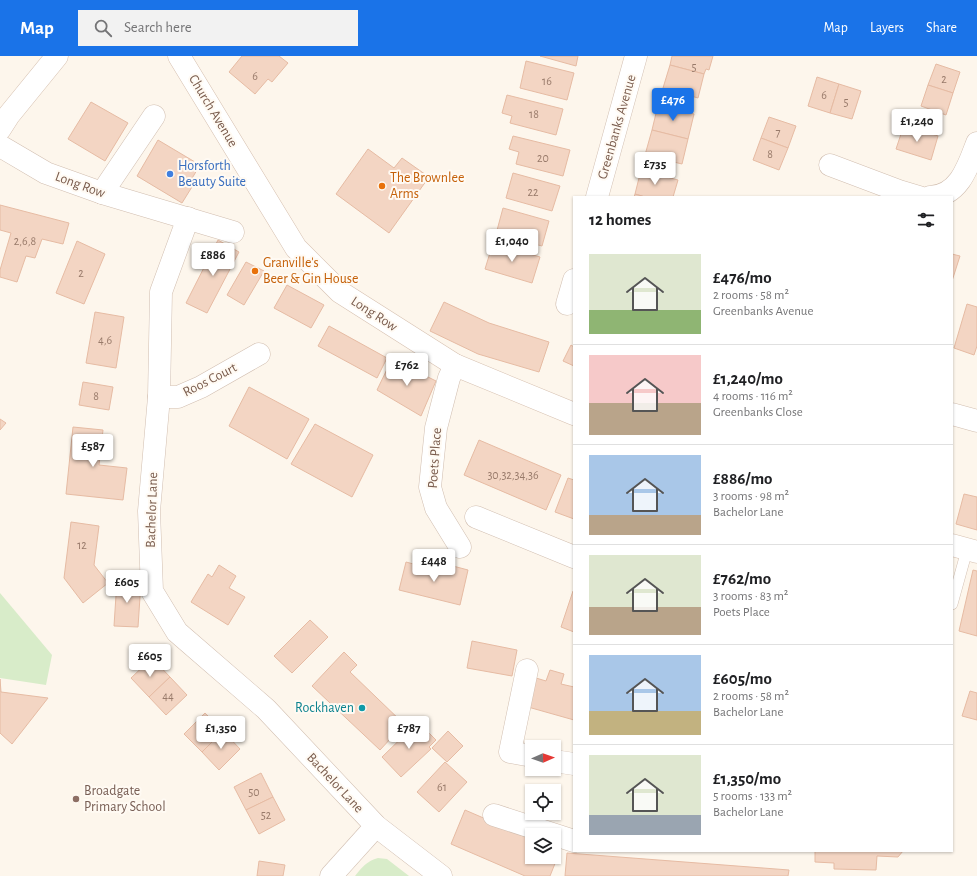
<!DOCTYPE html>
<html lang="en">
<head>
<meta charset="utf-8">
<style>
	body { margin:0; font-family:"Alegreya Sans",sans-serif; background:#f2f2f2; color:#202124; height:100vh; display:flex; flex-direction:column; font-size:15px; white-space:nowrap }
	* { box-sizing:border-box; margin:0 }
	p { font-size:13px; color:#757577 }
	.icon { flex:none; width:22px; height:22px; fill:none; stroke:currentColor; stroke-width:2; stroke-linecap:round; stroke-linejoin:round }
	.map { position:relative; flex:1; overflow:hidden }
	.panel { position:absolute; left:573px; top:140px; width:380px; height:656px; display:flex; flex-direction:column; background:#fff; border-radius:0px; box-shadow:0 1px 3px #0004 }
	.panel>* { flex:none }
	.needle { width:26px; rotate:88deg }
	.tools { position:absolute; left:525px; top:684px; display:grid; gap:8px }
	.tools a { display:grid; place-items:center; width:36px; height:36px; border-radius:0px; background:#fff; box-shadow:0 1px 3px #0004; font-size:20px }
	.price { position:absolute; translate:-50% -34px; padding:0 9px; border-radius:4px; background:#fff; color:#222; font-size:13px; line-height:26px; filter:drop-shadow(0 1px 2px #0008) }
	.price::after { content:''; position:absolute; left:50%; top:24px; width:12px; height:9px; margin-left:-6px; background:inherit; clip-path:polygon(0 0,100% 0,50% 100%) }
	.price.on { background:#1a73e8; color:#fff }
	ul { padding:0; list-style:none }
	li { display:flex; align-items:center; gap:12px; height:100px; padding:0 16px }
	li+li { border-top:1px solid #e0e0e0 }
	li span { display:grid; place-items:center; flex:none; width:112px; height:80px; border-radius:0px; color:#555 }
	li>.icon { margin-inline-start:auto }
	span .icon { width:48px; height:48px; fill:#fffc; stroke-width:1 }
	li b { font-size:17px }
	h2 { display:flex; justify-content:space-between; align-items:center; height:48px; padding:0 16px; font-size:17px }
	header { display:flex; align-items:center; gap:24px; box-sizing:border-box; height:56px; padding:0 20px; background:#1a73e8; color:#fff }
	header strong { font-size:19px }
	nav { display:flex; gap:22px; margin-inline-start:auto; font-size:14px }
	.search { width:280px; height:36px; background:#f2f2f2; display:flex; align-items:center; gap:10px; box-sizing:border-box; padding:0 14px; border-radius:0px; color:#757577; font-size:15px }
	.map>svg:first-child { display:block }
	.green { fill:#d8ecc9 }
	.building { fill:#f3d5c3; stroke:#e6bba3 }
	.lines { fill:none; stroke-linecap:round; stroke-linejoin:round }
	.lane-casing { stroke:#d1beb0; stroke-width:12 }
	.street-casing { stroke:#d1beb0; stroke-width:23 }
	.secondary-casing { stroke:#d6c0b0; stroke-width:23 }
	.lane { stroke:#fff; stroke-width:11 }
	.street { stroke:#fff; stroke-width:22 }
	.secondary { stroke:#fff; stroke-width:22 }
	.shop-dot { fill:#3f7fe0; stroke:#fffaf3; stroke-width:1.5 }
	.food-dot { fill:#e8710a; stroke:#fffaf3; stroke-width:1.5 }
	.culture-dot { fill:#0f9aa8; stroke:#fffaf3; stroke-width:1.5 }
	.education-dot { fill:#8d6e63; stroke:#fffaf3; stroke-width:1.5 }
	.labels { text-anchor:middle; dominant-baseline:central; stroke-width:4; stroke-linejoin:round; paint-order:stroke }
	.number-label { font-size:12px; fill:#987a6a }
	.street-label { font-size:14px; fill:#7a5c4d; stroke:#fffaf3 }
	.shop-label { font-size:14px; fill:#366cbe; stroke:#fffaf3; text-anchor:start }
	.food-label { font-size:14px; fill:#c56008; stroke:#fffaf3; text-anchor:start }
	.culture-label { font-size:14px; fill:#0d838f; stroke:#fffaf3; text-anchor:end }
	.education-label { font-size:14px; fill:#785e54; stroke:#fffaf3; text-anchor:start }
</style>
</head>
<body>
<header>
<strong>Map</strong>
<div class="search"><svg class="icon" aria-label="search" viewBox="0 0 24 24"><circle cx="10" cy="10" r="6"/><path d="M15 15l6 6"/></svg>Search here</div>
<nav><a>Map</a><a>Layers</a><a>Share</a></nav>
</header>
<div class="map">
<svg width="977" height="820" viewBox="0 0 977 820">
	<rect width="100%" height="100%" fill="#fdf6ec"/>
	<g class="green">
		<path d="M 0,537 L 52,599 L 46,629 L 0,622 Z"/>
		<path d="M 378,802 L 387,803 L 409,820 L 355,820 C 362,811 367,805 378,802 Z"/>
	</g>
	<g class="building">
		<path d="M 242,0 L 279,0 L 288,7 L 272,26 L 268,23 L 255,38 L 229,16 Z"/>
		<path d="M 540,0 L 578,0 L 576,10 Z"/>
		<path d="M 672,0 L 713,0 L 709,14 L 706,13 L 704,18 L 670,9 Z"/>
		<path d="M 526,5 L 574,17 L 567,44 L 520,32 Z"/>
		<path d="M 936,8 L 960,16 L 953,37 L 928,29 Z"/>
		<path d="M 670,9 L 704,18 L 698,42 L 663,32 Z"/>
		<path d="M 817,21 L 839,28 L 830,57 L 808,50 Z"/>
		<path d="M 839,28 L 861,35 L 852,63 L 830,57 Z"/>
		<path d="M 928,29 L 953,37 L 946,59 L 921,50 Z"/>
		<path d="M 507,39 L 563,53 L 556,79 L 510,67 L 512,60 L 502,57 Z"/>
		<path d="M 91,46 L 128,67 L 105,105 L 68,83 Z"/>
		<path d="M 658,49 L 694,58 L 688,83 L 652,74 Z"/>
		<path d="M 769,61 L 796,70 L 788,92 L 761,82 Z"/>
		<path d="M 904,69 L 938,80 L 931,104 L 896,93 Z"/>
		<path d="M 652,74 L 688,83 L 682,108 L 645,99 Z"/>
		<path d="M 513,80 L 570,94 L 563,120 L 516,108 L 519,96 L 509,93 Z"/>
		<path d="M 761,82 L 788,92 L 779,114 L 753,104 Z"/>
		<path d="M 158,84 L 200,109 L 191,124 L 195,126 L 182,147 L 137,120 Z"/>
		<path d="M 368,93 L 394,112 L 402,102 L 429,121 L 389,177 L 336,138 Z"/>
		<path d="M 641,114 L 678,124 L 673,141 L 645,141 L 635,138 Z"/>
		<path d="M 513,117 L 560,130 L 552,155 L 506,142 Z"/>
		<path d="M 635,138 L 645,141 L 634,141 Z"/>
		<path d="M 0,149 L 69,167 L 63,188 L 42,183 L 35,202 L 26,200 L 17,226 L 0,221 L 0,214 L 11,177 L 0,174 Z"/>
		<path d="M 503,152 L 549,165 L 542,190 L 496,178 Z"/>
		<path d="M 218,184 L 239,196 L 207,257 L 186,247 Z"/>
		<path d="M 77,185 L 105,198 L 84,248 L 56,237 Z"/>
		<path d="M 493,187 L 540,201 L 532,227 L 485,213 Z"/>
		<path d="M 952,198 L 960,200 L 952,225 Z"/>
		<path d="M 246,206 L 264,215 L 244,249 L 227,239 Z"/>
		<path d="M 287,229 L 324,249 L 311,272 L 274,252 Z"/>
		<path d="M 444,246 L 489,267 L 549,286 L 539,316 L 478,298 L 430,275 Z"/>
		<path d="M 967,248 L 977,251 L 977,290 L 974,299 L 954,292 Z"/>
		<path d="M 95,256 L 124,261 L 116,312 L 86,307 Z"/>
		<path d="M 329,270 L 387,302 L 377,322 L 318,290 Z"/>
		<path d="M 571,289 L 574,291 L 574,310 L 563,305 Z"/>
		<path d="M 392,303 L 436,325 L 421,360 L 377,334 Z"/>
		<path d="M 83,326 L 113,331 L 109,354 L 79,349 Z"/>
		<path d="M 249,331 L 309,363 L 287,403 L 229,370 Z"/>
		<path d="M 0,363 L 6,367 L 0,374 Z"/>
		<path d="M 315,368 L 373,399 L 352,441 L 291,408 Z"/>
		<path d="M 73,371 L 103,374 L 99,409 L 127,412 L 123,444 L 66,438 Z"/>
		<path d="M 479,384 L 561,419 L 546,454 L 464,419 Z"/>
		<path d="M 568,422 L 574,424 L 574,463 L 555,456 Z"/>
		<path d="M 964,438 L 977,441 L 977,474 L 956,468 Z"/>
		<path d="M 71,466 L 99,470 L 94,509 L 108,527 L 83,547 L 64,522 Z"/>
		<path d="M 406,506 L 451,518 L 453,510 L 468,514 L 460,549 L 399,534 Z"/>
		<path d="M 219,509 L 236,520 L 229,532 L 245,541 L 228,569 L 191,546 L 208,518 L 212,521 Z"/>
		<path d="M 973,514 L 977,515 L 977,580 L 959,575 Z"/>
		<path d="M 117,524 L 141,526 L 138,571 L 114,570 Z"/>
		<path d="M 573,535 L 574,535 L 574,576 L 561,571 Z"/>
		<path d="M 310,564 L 328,581 L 292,617 L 274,600 Z"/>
		<path d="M 472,585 L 517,594 L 512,620 L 467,612 Z"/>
		<path d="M 344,596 L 357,609 L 350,616 L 404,668 L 380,694 L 312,630 Z"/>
		<path d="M 152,602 L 170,621 L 149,641 L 131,622 Z"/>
		<path d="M 550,614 L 564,618 L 561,628 L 574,631 L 574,664 L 528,651 L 536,622 L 546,625 Z"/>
		<path d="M 170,621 L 187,639 L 166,659 L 149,641 Z"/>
		<path d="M 0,623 L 1,636 L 48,642 L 12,688 L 0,677 Z"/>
		<path d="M 970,635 L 977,637 L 977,664 L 962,660 Z"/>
		<path d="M 205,657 L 223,675 L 202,696 L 184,678 Z"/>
		<path d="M 418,666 L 436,684 L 429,691 L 431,693 L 401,721 L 382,701 Z"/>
		<path d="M 223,675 L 240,693 L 219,714 L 202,696 Z"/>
		<path d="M 448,675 L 463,690 L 447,706 L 432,692 Z"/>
		<path d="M 445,706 L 467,726 L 439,756 L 417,736 Z"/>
		<path d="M 261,717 L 273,741 L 246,754 L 234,731 Z"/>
		<path d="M 273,741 L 285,764 L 259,778 L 246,754 Z"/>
		<path d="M 465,754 L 532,783 L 532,801 L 554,801 L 554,793 L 560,795 L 550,820 L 525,820 L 451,788 Z"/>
		<path d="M 815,795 L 903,795 L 898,801 L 877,800 L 876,814 L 834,813 L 834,807 L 815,806 Z"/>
		<path d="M 567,797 L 789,814 L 788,820 L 565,820 Z"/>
		<path d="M 259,805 L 285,809 L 283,820 L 257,820 Z"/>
	</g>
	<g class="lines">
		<defs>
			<path id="lane" d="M 952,548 L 967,494"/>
			<g id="street">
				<path d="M 0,90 L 46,117 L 102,137 L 233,176"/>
				<path d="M 830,109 L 899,135 L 919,141"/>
				<path d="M 102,137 L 154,60"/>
				<path d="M 597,141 L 636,0"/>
				<path d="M 930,141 C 959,140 968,111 977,87"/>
				<path d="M 188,162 L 161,236 L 159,341 L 149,455 L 152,535 L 177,576 L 266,653 L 376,770 L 441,820"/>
				<path d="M 567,248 L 574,224"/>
				<path d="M 455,309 L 449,322 L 436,372 L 430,431 L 436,452 L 460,491"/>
				<path d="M 159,341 L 178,341 L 201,331 L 259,298"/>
				<path d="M 952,358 L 977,365"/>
				<path d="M 476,461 L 574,501"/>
				<path d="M 527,614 L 510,696 L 532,700"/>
				<path d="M 554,705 L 574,708"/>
				<path d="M 494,759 L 574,785"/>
				<path d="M 331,820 L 376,770"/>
			</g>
			<g id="secondary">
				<path d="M 179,0 L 296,192 L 340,236 L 455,309 L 574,358"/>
				<path d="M 0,73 L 9,59 L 57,0"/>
				<path d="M 952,489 L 977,496"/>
			</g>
		</defs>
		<use href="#lane" class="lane-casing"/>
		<use href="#street" class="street-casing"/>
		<use href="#secondary" class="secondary-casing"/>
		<use href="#lane" class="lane"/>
		<use href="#street" class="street"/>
		<use href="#secondary" class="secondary"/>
	</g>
	<circle class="shop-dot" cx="170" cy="118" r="4"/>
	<g class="food-dot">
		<circle cx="382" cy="130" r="4"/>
		<circle cx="255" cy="215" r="4"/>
	</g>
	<circle class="culture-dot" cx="362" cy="652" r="4"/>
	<circle class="education-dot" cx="76" cy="743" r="4"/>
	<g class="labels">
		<g class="number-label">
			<text x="694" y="11">5</text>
			<text x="255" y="20">6</text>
			<text x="944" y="23">2</text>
			<text x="547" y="25">16</text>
			<text x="824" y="39">6</text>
			<text x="846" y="46">5</text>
			<text x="534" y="58">18</text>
			<text x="778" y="76">7</text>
			<text x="770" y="98">8</text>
			<text x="543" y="102">20</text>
			<text x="533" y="136">22</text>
			<text x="25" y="185">2,6,8</text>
			<text x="81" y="217">2</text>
			<text x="105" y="284">4,6</text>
			<text x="96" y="340">8</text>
			<text x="513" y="419">30,32,34,36</text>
			<text x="82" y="489">12</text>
			<text x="168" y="640">44</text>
			<text x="442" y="731">61</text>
			<text x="254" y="736">50</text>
			<text x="266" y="759">52</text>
		</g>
		<g class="street-label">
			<text transform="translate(213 55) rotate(59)">Church Avenue</text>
			<text transform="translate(617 71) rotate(-74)">Greenbanks Avenue</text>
			<text transform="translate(80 129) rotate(20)">Long Row</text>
			<text transform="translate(374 258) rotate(33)">Long Row</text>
			<text transform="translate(210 324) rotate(-27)">Roos Court</text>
			<text transform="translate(435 402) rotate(-86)">Poets Place</text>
			<text transform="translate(152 454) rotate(-88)">Bachelor Lane</text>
			<text transform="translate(335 727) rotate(47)">Bachelor Lane</text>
		</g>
		<g class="shop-label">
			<text x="178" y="110">Horsforth<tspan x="178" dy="16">Beauty Suite</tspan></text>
		</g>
		<g class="food-label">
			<text x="390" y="122">The Brownlee<tspan x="390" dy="16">Arms</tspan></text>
			<text x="263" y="207">Granville's<tspan x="263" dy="16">Beer &amp; Gin House</tspan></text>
		</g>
		<g class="culture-label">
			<text x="354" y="652">Rockhaven</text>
		</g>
		<g class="education-label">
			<text x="84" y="735">Broadgate<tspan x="84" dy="16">Primary School</tspan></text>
		</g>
	</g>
</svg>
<div class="tools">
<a><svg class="needle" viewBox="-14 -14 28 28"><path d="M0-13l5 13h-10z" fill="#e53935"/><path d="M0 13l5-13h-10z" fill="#757577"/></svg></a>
<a><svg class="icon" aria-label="locate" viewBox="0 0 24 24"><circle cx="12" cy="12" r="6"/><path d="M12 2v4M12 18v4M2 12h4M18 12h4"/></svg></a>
<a><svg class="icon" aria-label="layers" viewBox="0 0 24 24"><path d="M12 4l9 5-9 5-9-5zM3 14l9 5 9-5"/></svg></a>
</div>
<b class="price on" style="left:673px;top:66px">£476</b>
<b class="price" style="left:917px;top:87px">£1,240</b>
<b class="price" style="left:655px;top:130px">£735</b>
<b class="price" style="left:512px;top:207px">£1,040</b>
<b class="price" style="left:213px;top:221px">£886</b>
<b class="price" style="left:407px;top:331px">£762</b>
<b class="price" style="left:93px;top:412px">£587</b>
<b class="price" style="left:434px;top:527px">£448</b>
<b class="price" style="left:127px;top:548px">£605</b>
<b class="price" style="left:150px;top:622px">£605</b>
<b class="price" style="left:221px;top:694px">£1,350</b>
<b class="price" style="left:409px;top:694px">£787</b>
<section class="panel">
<h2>12 homes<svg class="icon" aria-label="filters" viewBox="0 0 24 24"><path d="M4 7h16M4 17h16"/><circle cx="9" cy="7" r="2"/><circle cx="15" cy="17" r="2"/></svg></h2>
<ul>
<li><span style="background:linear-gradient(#dfe7d0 70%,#8fb573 0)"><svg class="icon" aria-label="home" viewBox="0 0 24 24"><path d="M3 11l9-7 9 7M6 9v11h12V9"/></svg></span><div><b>£476/mo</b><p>2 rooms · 58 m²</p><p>Greenbanks Avenue</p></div></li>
<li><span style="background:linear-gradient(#f6c9c9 60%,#b9a48a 0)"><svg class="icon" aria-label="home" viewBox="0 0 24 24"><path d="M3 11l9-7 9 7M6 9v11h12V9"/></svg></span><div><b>£1,240/mo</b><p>4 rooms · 116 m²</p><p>Greenbanks Close</p></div></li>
<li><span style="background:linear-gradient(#a9c7e8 75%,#b9a48a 0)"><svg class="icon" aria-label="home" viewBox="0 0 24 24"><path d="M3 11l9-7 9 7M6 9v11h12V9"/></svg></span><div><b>£886/mo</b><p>3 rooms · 98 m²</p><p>Bachelor Lane</p></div></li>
<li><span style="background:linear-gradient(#dfe7d0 65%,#b9a48a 0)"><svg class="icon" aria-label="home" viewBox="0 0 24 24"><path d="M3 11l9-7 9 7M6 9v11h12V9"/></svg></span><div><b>£762/mo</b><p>3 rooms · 83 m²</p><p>Poets Place</p></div></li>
<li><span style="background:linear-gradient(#a9c7e8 70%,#c2b280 0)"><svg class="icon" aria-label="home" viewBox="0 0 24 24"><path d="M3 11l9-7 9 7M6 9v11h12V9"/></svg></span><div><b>£605/mo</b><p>2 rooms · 58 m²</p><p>Bachelor Lane</p></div></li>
<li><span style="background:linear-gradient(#dfe7d0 75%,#9aa5b1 0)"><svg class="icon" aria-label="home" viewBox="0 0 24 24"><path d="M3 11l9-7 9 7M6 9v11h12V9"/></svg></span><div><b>£1,350/mo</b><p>5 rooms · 133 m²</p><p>Bachelor Lane</p></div></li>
</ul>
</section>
</div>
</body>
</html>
